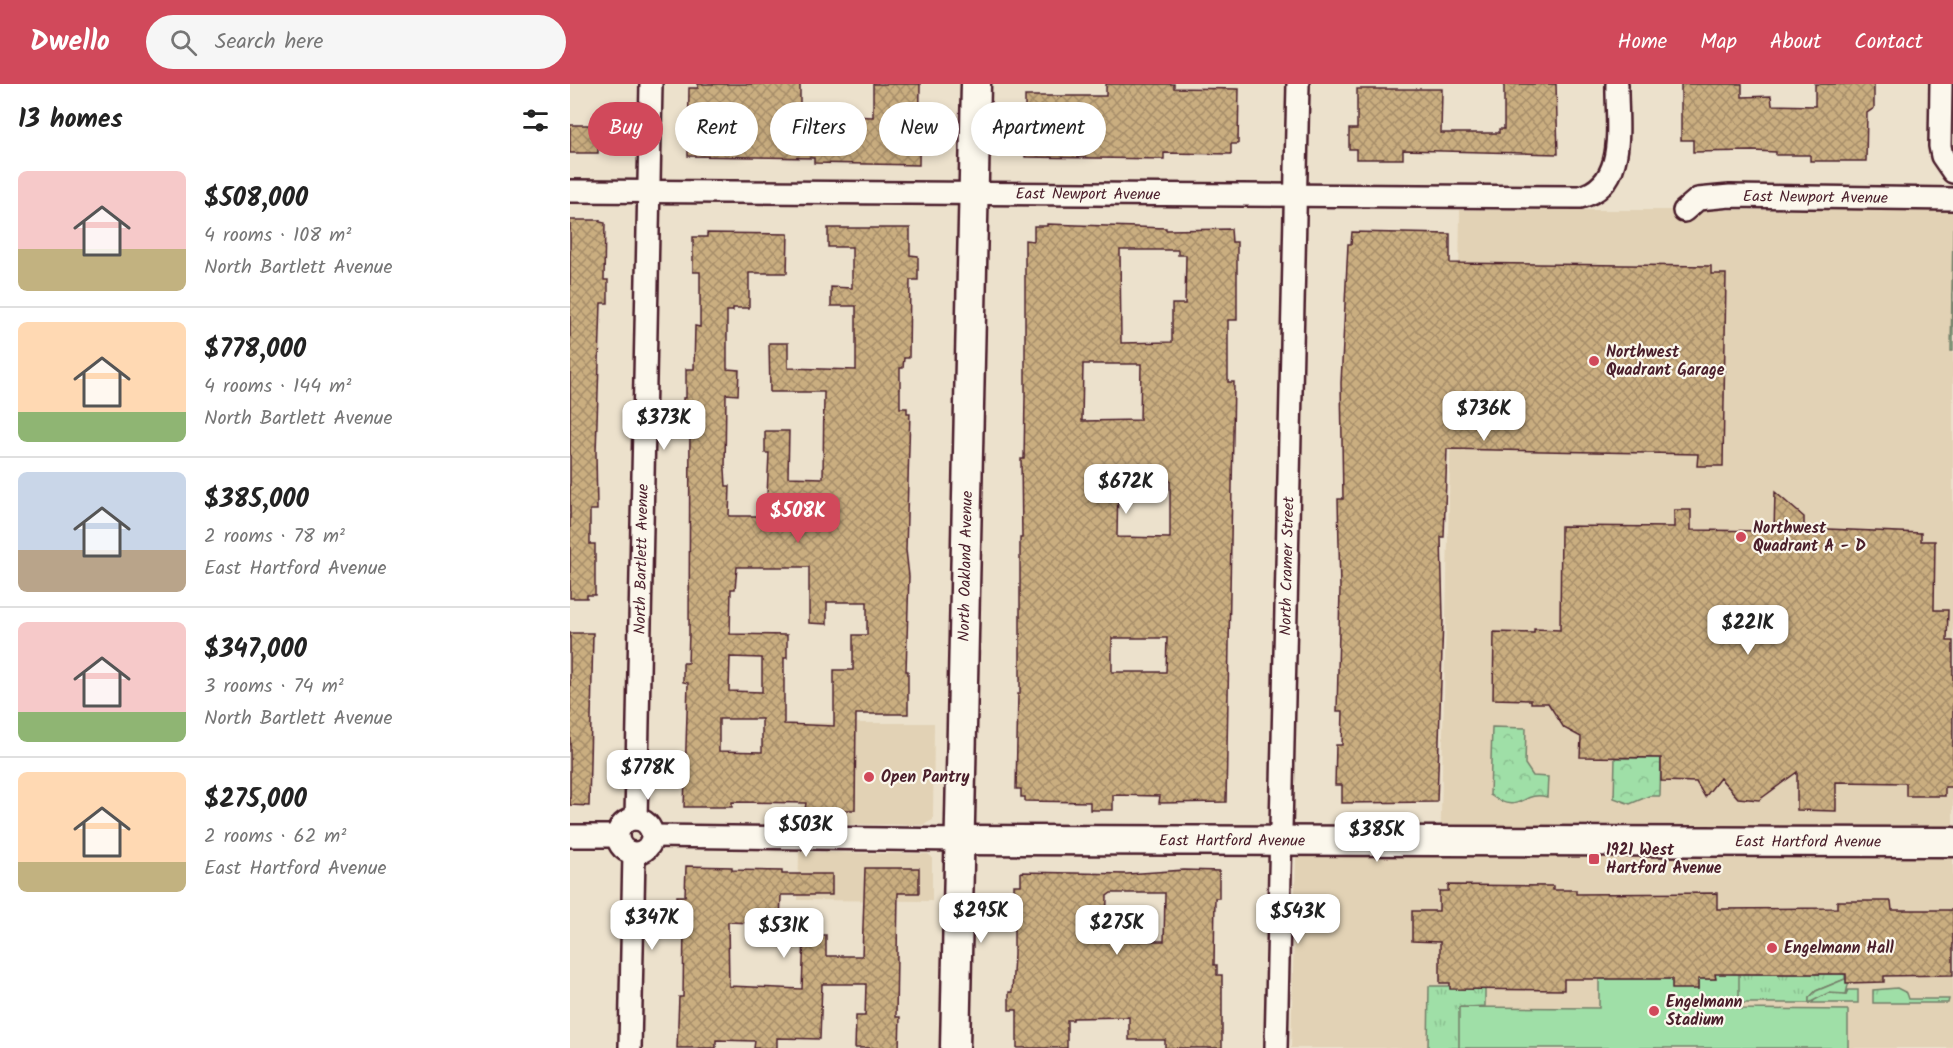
<!DOCTYPE html>
<html lang="en">
<head>
<meta charset="utf-8">
<style>
	body { margin:0; font-family:Kalam,sans-serif; background:#f6f6f6; color:#222; height:100vh; display:flex; flex-direction:column; font-size:22px; white-space:nowrap }
	* { box-sizing:border-box; margin:0 }
	p { font-size:20px; color:#767676 }
	.icon { flex:none; width:33px; height:33px; fill:none; stroke:currentColor; stroke-width:2; stroke-linecap:round; stroke-linejoin:round }
	.map { position:relative; flex:1; overflow:hidden }
	.details { display:flex; flex-direction:column; background:#fff; width:570px }
	.details>* { flex:none }
	.hud { position:absolute; left:18px; top:18px; width:570px; height:54px; display:flex; gap:12px }
	.price { position:absolute; translate:-50% -51px; padding:0 14px; border-radius:12px; background:#fff; color:#222; font-size:20px; line-height:39px; filter:drop-shadow(0 2px 3px #0008) }
	.price::after { content:''; position:absolute; left:50%; top:36px; width:18px; height:14px; margin-left:-9px; background:inherit; clip-path:polygon(0 0,100% 0,50% 100%) }
	.price.on { background:#d1495b; color:#fff }
	ul { padding:0; list-style:none }
	li { display:flex; align-items:center; gap:18px; height:150px; padding:0 18px }
	li+li { border-top:2px solid #e0e0e0 }
	li span { display:grid; place-items:center; flex:none; width:168px; height:120px; border-radius:9px; color:#555 }
	li>.icon { margin-inline-start:auto }
	span .icon { width:72px; height:72px; fill:#fffc; stroke-width:1 }
	li b { font-size:26px }
	h2 { display:flex; justify-content:space-between; align-items:center; height:72px; padding:0 18px; font-size:26px }
	.chip { padding:0 21px; border-radius:27px; background:#fff; box-shadow:0 3px 9px #0003; font-size:21px; line-height:54px }
	.chip.on { background:#d1495b; color:#fff }
	header { display:flex; align-items:center; gap:36px; box-sizing:border-box; height:84px; padding:0 30px; background:#d1495b; color:#fff }
	header strong { font-size:28px }
	nav { display:flex; gap:33px; margin-inline-start:auto; font-size:21px }
	.search { width:420px; height:54px; background:#f6f6f6; display:flex; align-items:center; gap:15px; box-sizing:border-box; padding:0 21px; border-radius:33px; color:#767676; font-size:22px }
	main { display:flex; flex:1; min-height:0 }
	.map>svg:first-child { display:block }
	.built { fill:#e2d2b5 }
	.grass { fill:url(#grass-tufts); stroke:#747f69; stroke-width:1.5 }
	.forest { fill:url(#forest-crowns); stroke:#747f69; stroke-width:1.5 }
	.garden { fill:#9fdfa7; stroke:#747f69; stroke-width:1.5 }
	.building { fill:url(#building-cross-hatch); stroke:#4a1f2b; stroke-width:1.5; fill-rule:evenodd }
	.lines { fill:none; stroke-linecap:round; stroke-linejoin:round }
	.street-casing { stroke:#4a1f2b; stroke-width:26 }
	.secondary-casing { stroke:#4a1f2b; stroke-width:33 }
	.street { stroke:#fbf7ec; stroke-width:21 }
	.secondary { stroke:#fbf7ec; stroke-width:28 }
	.poi-dot { fill:#d1495b; stroke:#fbf7ec; stroke-width:2 }
	.labels { text-anchor:middle; dominant-baseline:central; stroke-width:4.5; stroke-linejoin:round; paint-order:stroke }
	.street-label { font-size:16px; fill:#4a1f2b; stroke:#fbf7ec }
	.poi-label { font-size:16px; font-weight:bold; fill:#4a1f2b; stroke:#fbf7ec; text-anchor:start }
</style>
</head>
<body>
<header>
<strong>Dwello</strong>
<div class="search"><svg class="icon" aria-label="search" viewBox="0 0 24 24"><circle cx="10" cy="10" r="6"/><path d="M15 15l6 6"/></svg>Search here</div>
<nav><a>Home</a><a>Map</a><a>About</a><a>Contact</a></nav>
</header>
<main>
<section class="details">
<h2>13 homes<svg class="icon" aria-label="filters" viewBox="0 0 24 24"><path d="M4 7h16M4 17h16"/><circle cx="9" cy="7" r="2"/><circle cx="15" cy="17" r="2"/></svg></h2>
<ul>
<li><span style="background:linear-gradient(#f6c9c9 65%,#c2b280 0)"><svg class="icon" aria-label="home" viewBox="0 0 24 24"><path d="M3 11l9-7 9 7M6 9v11h12V9"/></svg></span><div><b>$508,000</b><p>4 rooms · 108 m²</p><p>North Bartlett Avenue</p></div></li>
<li><span style="background:linear-gradient(#ffd9b3 75%,#8fb573 0)"><svg class="icon" aria-label="home" viewBox="0 0 24 24"><path d="M3 11l9-7 9 7M6 9v11h12V9"/></svg></span><div><b>$778,000</b><p>4 rooms · 144 m²</p><p>North Bartlett Avenue</p></div></li>
<li><span style="background:linear-gradient(#c9d6e8 65%,#b9a48a 0)"><svg class="icon" aria-label="home" viewBox="0 0 24 24"><path d="M3 11l9-7 9 7M6 9v11h12V9"/></svg></span><div><b>$385,000</b><p>2 rooms · 78 m²</p><p>East Hartford Avenue</p></div></li>
<li><span style="background:linear-gradient(#f6c9c9 75%,#8fb573 0)"><svg class="icon" aria-label="home" viewBox="0 0 24 24"><path d="M3 11l9-7 9 7M6 9v11h12V9"/></svg></span><div><b>$347,000</b><p>3 rooms · 74 m²</p><p>North Bartlett Avenue</p></div></li>
<li><span style="background:linear-gradient(#ffd9b3 75%,#c2b280 0)"><svg class="icon" aria-label="home" viewBox="0 0 24 24"><path d="M3 11l9-7 9 7M6 9v11h12V9"/></svg></span><div><b>$275,000</b><p>2 rooms · 62 m²</p><p>East Hartford Avenue</p></div></li>
</ul>
</section>
<div class="map">
<svg width="1383" height="964" viewBox="0 0 1383 964">
	<defs>
		<pattern id="grass-tufts" width="24" height="20" patternUnits="userSpaceOnUse" patternTransform="scale(1.5)"><rect width="24" height="20" fill="#9fdfa7"/><path d="M3 7l-1-3M5 7V3M7 7l1-3M15 17l-1-3M17 17v-4M19 17l1-3" fill="none" stroke="#8abf90"/></pattern>
		<pattern id="forest-crowns" width="20" height="18" patternUnits="userSpaceOnUse" patternTransform="scale(1.5)"><rect width="20" height="18" fill="#9fdfa7"/><path d="M2 6a3 3 0 1 1 6 0M12 15a3 3 0 1 1 6 0" fill="none" stroke="#8abf90"/></pattern>
		<pattern id="building-cross-hatch" width="8" height="8" patternUnits="userSpaceOnUse" patternTransform="scale(1.5)"><rect width="8" height="8" fill="#caae80"/><path d="M0 0l8 8M0 8l8-8" fill="none" stroke="#a68d69"/></pattern>
	</defs>
	<rect width="100%" height="100%" fill="#ece1cc"/>
	<filter id="ink" filterUnits="userSpaceOnUse"><feTurbulence type="fractalNoise" baseFrequency=".0167" numOctaves="2"/><feDisplacementMap in="SourceGraphic" scale="12" xChannelSelector="R" yChannelSelector="G"/><feConvolveMatrix kernelMatrix="1 2 1 2 8 2 1 2 1" color-interpolation-filters="sRGB"/></filter>
	<g filter="url(#ink)">
		<g class="built">
			<path d="M 890,126 L 1383,126 L 1383,964 L 721,964 L 726,770 L 870,770 L 881,334 L 887,334 Z"/>
			<path d="M 232,639 L 364,639 L 363,736 L 353,741 L 231,740 Z"/>
			<path d="M 229,768 L 358,770 L 362,773 L 362,817 L 228,816 Z"/>
		</g>
		<g class="grass">
			<path d="M 1383,144 L 1383,267 L 1381,267 Z"/>
			<path d="M 1168,890 L 1273,890 L 1275,891 L 1275,895 L 1246,907 L 1239,914 L 1239,919 L 1168,919 Z"/>
			<path d="M 859,902 L 915,902 L 915,922 L 899,923 L 899,964 L 858,964 Z"/>
			<path d="M 1327,904 L 1337,909 L 1339,915 L 1379,915 L 1378,919 L 1303,919 L 1303,906 Z"/>
			<path d="M 1278,906 L 1288,906 L 1288,919 L 1242,919 C 1248,909 1265,907 1276,910 Z"/>
		</g>
		<g class="forest">
			<path d="M 922,643 L 956,644 L 955,680 L 963,692 L 978,693 L 977,713 C 951,706 951,733 920,711 Z"/>
			<path d="M 1045,674 L 1091,674 L 1090,712 L 1079,712 L 1060,720 L 1044,714 Z"/>
		</g>
		<g class="garden">
			<path d="M 1145,889 L 1169,890 L 1169,925 L 1278,926 L 1278,964 L 889,964 L 889,923 L 1029,924 L 1029,895 L 1102,895 L 1128,905 L 1128,895 L 1145,895 Z"/>
			<path d="M 1275,895 L 1279,897 L 1276,910 L 1258,909 L 1239,919 L 1239,914 L 1246,907 Z"/>
		</g>
		<g class="building">
			<path d="M 128,0 L 230,0 L 230,30 L 303,33 L 303,0 L 350,0 L 349,81 L 244,79 L 244,74 L 118,72 L 119,4 L 128,4 Z"/>
			<path d="M 536,0 L 604,0 L 604,4 L 669,5 L 668,60 L 661,60 L 661,70 L 594,69 L 594,75 L 455,73 L 455,12 L 536,12 Z"/>
			<path d="M 934,0 L 986,0 L 988,70 L 833,66 L 833,75 L 786,75 L 786,65 L 779,65 L 779,45 L 787,45 L 787,5 L 872,5 L 871,49 L 929,49 L 929,45 L 934,45 Z"/>
			<path d="M 1111,0 L 1172,0 L 1172,13 L 1201,12 L 1202,21 L 1245,22 L 1245,0 L 1304,0 L 1304,24 L 1297,29 L 1296,77 L 1240,77 L 1240,71 L 1206,71 L 1206,68 L 1183,67 L 1123,68 L 1123,56 L 1111,56 Z"/>
			<rect x="0" y="41" width="28" height="28"/>
			<path d="M 0,136 L 30,136 L 30,138 L 35,139 L 34,196 L 38,196 L 38,219 L 31,219 L 26,368 L 27,426 L 20,426 L 20,460 L 25,460 L 25,511 L 17,511 L 17,514 L 0,514 Z"/>
			<path d="M 477,140 L 596,144 L 596,146 L 661,145 L 662,158 L 667,158 L 667,236 L 658,236 L 658,298 L 664,298 L 656,718 L 589,719 L 590,712 L 543,711 L 543,726 L 520,726 L 520,718 L 455,717 L 455,713 L 451,713 L 451,705 L 446,705 L 448,610 L 450,610 L 450,454 L 452,454 L 451,375 L 454,375 L 455,313 L 455,156 L 464,157 L 464,142 L 477,142 ZM 550,166 L 608,166 L 608,171 L 616,171 L 615,220 L 602,220 L 602,258 L 551,259 ZM 513,280 L 571,280 L 570,336 L 512,337 ZM 548,397 L 600,397 L 600,454 L 547,453 ZM 542,554 L 597,554 L 596,588 L 542,588 Z"/>
			<path d="M 258,144 L 340,144 L 340,171 L 348,172 L 348,196 L 340,196 L 339,274 L 334,274 L 333,284 L 330,284 L 330,324 L 337,324 L 337,329 L 340,329 L 336,466 L 339,492 L 336,587 L 338,587 L 338,630 L 286,630 L 285,726 L 235,726 L 236,719 L 162,718 L 162,723 L 114,723 L 118,599 L 113,598 L 113,579 L 118,579 L 119,549 L 120,338 L 113,338 L 113,314 L 116,314 L 116,285 L 124,285 L 125,242 L 130,243 L 130,188 L 123,188 L 123,153 L 137,153 L 137,149 L 218,150 L 217,189 L 179,189 L 179,224 L 163,224 L 163,227 L 157,227 L 157,285 L 169,286 L 168,311 L 156,310 L 155,385 L 156,402 L 160,402 L 159,432 L 196,432 L 199,369 L 195,369 L 195,347 L 219,347 L 218,393 L 253,394 L 254,308 L 200,308 L 199,259 L 218,259 L 218,284 L 286,286 L 286,222 L 261,222 L 261,203 L 282,204 L 282,163 L 258,163 ZM 167,483 L 239,483 L 239,539 L 257,540 L 257,518 L 297,518 L 297,551 L 283,551 L 283,586 L 264,586 L 264,642 L 214,640 L 214,574 L 217,574 L 217,551 L 160,550 L 161,505 L 165,505 ZM 160,573 L 192,574 L 192,608 L 159,607 ZM 149,635 L 192,635 L 192,668 L 149,667 Z"/>
			<path d="M 782,148 L 880,150 L 880,179 L 1141,182 L 1141,190 L 1156,190 L 1153,382 L 1127,382 L 1128,370 L 877,365 L 874,453 L 871,453 L 873,535 L 867,718 L 772,719 L 772,701 L 765,701 L 766,661 L 772,661 L 773,627 L 767,627 L 770,506 L 768,415 L 773,415 L 771,299 L 778,160 L 781,160 Z"/>
			<path d="M 1205,408 L 1234,433 L 1234,444 L 1351,449 L 1351,457 L 1365,457 L 1364,526 L 1378,526 L 1377,557 L 1383,557 L 1383,703 L 1375,703 L 1375,712 L 1336,712 L 1336,699 L 1266,698 L 1266,727 L 1227,726 L 1227,688 L 1189,716 L 1168,714 L 1150,694 L 1135,713 L 1126,698 L 1091,697 L 1091,674 L 1010,673 L 1011,653 L 994,644 L 978,619 L 961,619 L 961,616 L 923,615 L 924,548 L 964,549 L 964,545 L 990,546 L 991,442 L 1104,443 L 1104,426 L 1121,426 L 1121,446 L 1204,447 Z"/>
			<path d="M 0,549 L 23,549 L 19,722 L 0,721 Z"/>
			<path d="M 116,782 L 162,783 L 162,786 L 212,787 L 212,790 L 262,790 L 262,811 L 211,811 L 210,840 L 158,838 L 159,902 L 232,905 L 234,851 L 256,851 L 256,872 L 292,872 L 295,784 L 349,784 L 349,809 L 328,809 L 326,933 L 330,933 L 329,964 L 285,964 L 286,932 L 295,932 L 296,900 L 252,900 L 250,955 L 207,954 L 207,964 L 184,964 L 185,957 L 146,956 L 146,964 L 107,964 L 109,913 L 113,913 L 114,839 L 107,838 L 107,812 L 115,812 Z"/>
			<path d="M 614,786 L 649,787 L 649,814 L 645,814 L 644,881 L 647,881 L 647,891 L 652,891 L 652,964 L 595,964 L 595,956 L 559,956 L 559,933 L 503,934 L 503,936 L 497,936 L 497,964 L 447,964 L 447,926 L 439,926 L 439,908 L 442,908 L 444,870 L 444,801 L 451,801 L 451,788 L 557,790 ZM 541,809 L 595,809 L 594,857 L 536,857 L 537,812 Z"/>
			<path d="M 878,801 L 983,802 L 983,806 L 1006,806 L 1006,810 L 1147,809 L 1147,825 L 1267,824 L 1267,817 L 1321,817 L 1322,826 L 1383,826 L 1383,891 L 1314,892 L 1314,898 L 1276,899 L 1276,890 L 1145,890 L 1146,895 L 1128,895 L 1128,905 L 1102,905 L 1102,895 L 994,895 L 994,906 L 880,905 L 880,899 L 870,899 L 870,858 L 842,857 L 842,827 L 869,827 L 869,807 L 878,807 Z"/>
		</g>
		<g class="lines">
			<defs>
				<g id="street">
					<path d="M 1371,0 L 1370,62 L 1372,72 L 1383,88"/>
					<path id="s1" d="M 0,107 L 1010,113 C 1059,101 1046,38 1047,0"/>
					<path id="s2" d="M 1114,127 L 1128,115 L 1160,112 L 1383,115"/>
					<circle cx="65" cy="752" r="17"/>
					<path id="s3" d="M 66,735 L 81,0"/>
					<path d="M 0,752 L 47,752"/>
					<path d="M 83,752 L 390,756"/>
					<path d="M 60,964 L 64,770"/>
					<path id="s4" d="M 706,964 L 728,0"/>
				</g>
				<g id="secondary">
					<path id="s5" d="M 390,756 L 1383,758"/>
					<path id="s6" d="M 385,964 L 406,0"/>
				</g>
			</defs>
			<use href="#street" class="street-casing"/>
			<use href="#secondary" class="secondary-casing"/>
			<use href="#street" class="street"/>
			<use href="#secondary" class="secondary"/>
		</g>
	</g>
	<g class="poi-dot">
		<circle cx="1024" cy="277" r="6"/>
		<circle cx="1171" cy="453" r="6"/>
		<circle cx="299" cy="693" r="6"/>
		<rect x="1018" y="769" width="12" height="12" rx="3"/>
		<circle cx="1202" cy="864" r="6"/>
		<circle cx="1084" cy="927" r="6"/>
	</g>
	<g class="labels">
		<g class="street-label">
			<text stroke="none"><textPath href="#s1" startOffset="518">East Newport Avenue</textPath></text>
			<text stroke="none"><textPath href="#s2" startOffset="136">East Newport Avenue</textPath></text>
			<text stroke="none"><textPath href="#s3" startOffset="260">North Bartlett Avenue</textPath></text>
			<text stroke="none"><textPath href="#s6" startOffset="482">North Oakland Avenue</textPath></text>
			<text stroke="none"><textPath href="#s4" startOffset="482">North Cramer Street</textPath></text>
			<text stroke="none"><textPath href="#s5" startOffset="272">East Hartford Avenue</textPath></text>
			<text stroke="none"><textPath href="#s5" startOffset="848">East Hartford Avenue</textPath></text>
		</g>
		<g class="poi-label">
			<text x="1036" y="268">Northwest<tspan x="1036" dy="18">Quadrant Garage</tspan></text>
			<text x="1183" y="444">Northwest<tspan x="1183" dy="18">Quadrant A - D</tspan></text>
			<text x="311" y="693">Open Pantry</text>
			<text x="1036" y="766">1921 West<tspan x="1036" dy="18">Hartford Avenue</tspan></text>
			<text x="1214" y="864">Engelmann Hall</text>
			<text x="1096" y="918">Engelmann<tspan x="1096" dy="18">Stadium</tspan></text>
		</g>
	</g>
</svg>
<b class="price" style="left:914px;top:358px">$736K</b>
<b class="price" style="left:94px;top:367px">$373K</b>
<b class="price" style="left:556px;top:431px">$672K</b>
<b class="price on" style="left:228px;top:460px">$508K</b>
<b class="price" style="left:1178px;top:572px">$221K</b>
<b class="price" style="left:78px;top:717px">$778K</b>
<b class="price" style="left:236px;top:774px">$503K</b>
<b class="price" style="left:807px;top:779px">$385K</b>
<b class="price" style="left:411px;top:860px">$295K</b>
<b class="price" style="left:728px;top:861px">$543K</b>
<b class="price" style="left:82px;top:867px">$347K</b>
<b class="price" style="left:547px;top:872px">$275K</b>
<b class="price" style="left:214px;top:875px">$531K</b>
<div class="hud">
<a class="chip on">Buy</a>
<a class="chip">Rent</a>
<a class="chip">Filters</a>
<a class="chip">New</a>
<a class="chip">Apartment</a>
</div>
</div>
</main>
</body>
</html>
